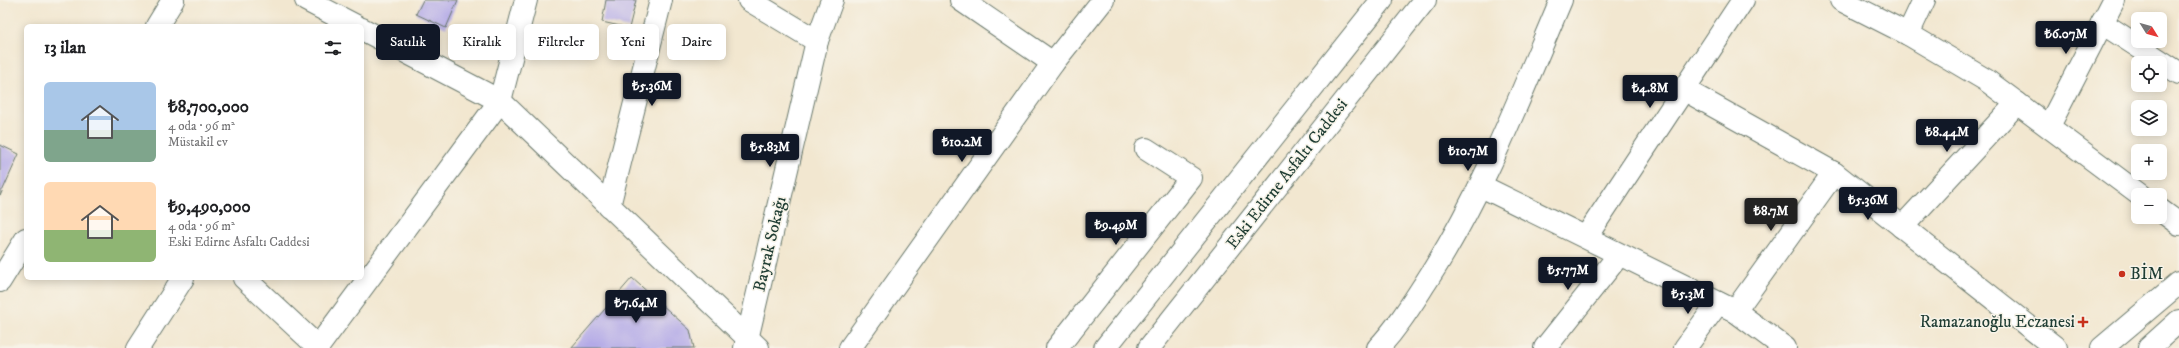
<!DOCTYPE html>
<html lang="tr">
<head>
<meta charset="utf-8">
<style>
	body { margin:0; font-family:"IM FELL DW Pica",serif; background:#f2f2f2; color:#202124; height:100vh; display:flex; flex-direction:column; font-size:15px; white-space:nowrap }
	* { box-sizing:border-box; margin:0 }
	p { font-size:13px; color:#757577 }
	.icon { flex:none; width:22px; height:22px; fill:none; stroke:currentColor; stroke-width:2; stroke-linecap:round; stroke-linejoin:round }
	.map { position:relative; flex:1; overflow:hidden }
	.details { position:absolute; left:24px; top:24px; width:340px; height:256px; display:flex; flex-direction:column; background:#fff; border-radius:6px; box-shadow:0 2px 10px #0003 }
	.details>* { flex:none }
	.banner { position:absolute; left:376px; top:24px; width:380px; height:36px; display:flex; gap:8px }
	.needle { width:26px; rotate:127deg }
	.fabs { position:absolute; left:2131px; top:12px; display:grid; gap:8px }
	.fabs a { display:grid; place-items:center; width:36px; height:36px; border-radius:6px; background:#fff; box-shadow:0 2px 10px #0003; font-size:20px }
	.price { position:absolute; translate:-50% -34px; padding:0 9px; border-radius:4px; background:#111827; color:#fff; font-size:13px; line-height:26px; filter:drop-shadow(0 1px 2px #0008) }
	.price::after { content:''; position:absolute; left:50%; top:24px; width:12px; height:9px; margin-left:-6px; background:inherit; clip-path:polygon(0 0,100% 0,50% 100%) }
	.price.on { background:#222; color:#fff }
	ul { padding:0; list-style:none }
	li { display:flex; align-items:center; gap:12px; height:100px; padding:0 20px }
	li span { display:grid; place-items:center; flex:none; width:112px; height:80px; border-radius:6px; color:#555 }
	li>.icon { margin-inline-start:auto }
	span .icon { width:48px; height:48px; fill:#fffc; stroke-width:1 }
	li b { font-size:17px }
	h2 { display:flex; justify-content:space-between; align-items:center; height:48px; padding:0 20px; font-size:17px }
	.tag { padding:0 14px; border-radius:6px; background:#fff; box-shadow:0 2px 10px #0003; font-size:14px; line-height:36px }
	.tag.on { background:#111827; color:#fff }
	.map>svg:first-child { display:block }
	.building { fill:#b4aae7 }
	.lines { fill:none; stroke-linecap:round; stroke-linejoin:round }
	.minor-casing { stroke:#69786b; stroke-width:24 }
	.major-casing { stroke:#69786b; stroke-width:24 }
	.highway-casing { stroke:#69786b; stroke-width:24 }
	.minor { stroke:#fff; stroke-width:22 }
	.major { stroke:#fff; stroke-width:22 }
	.highway { stroke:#fff; stroke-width:22 }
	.poi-dot { fill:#c8321e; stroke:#f7f3e8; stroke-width:1.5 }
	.labels { text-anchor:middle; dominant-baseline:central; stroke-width:3; stroke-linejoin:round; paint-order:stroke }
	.street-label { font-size:17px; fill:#1f3d34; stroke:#f7f3e8 }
	.poi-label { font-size:17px; fill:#1f3d34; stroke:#f7f3e8; text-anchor:start }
</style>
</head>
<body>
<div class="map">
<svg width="2179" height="348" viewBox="0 0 2179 348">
	<rect width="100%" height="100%" fill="#f7f3e8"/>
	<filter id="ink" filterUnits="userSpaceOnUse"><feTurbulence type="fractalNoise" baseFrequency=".025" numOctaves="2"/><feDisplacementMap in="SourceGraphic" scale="8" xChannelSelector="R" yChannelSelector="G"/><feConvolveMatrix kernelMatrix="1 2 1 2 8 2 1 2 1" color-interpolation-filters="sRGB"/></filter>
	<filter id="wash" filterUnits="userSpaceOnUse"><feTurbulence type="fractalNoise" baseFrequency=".012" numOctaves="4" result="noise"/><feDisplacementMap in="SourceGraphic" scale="16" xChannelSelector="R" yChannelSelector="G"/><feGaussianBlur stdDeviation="0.9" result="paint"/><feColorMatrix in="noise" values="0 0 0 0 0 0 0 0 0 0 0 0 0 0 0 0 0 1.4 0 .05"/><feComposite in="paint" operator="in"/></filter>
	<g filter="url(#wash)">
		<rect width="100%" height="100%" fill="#f2e7d0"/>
		<g id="blocks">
			<g class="building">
				<path d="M 423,0 L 458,0 L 446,28 L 416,14 Z"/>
				<path d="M 606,0 L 636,0 L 629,28 L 602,22 Z"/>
				<path d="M 0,145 L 19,154 L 0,196 Z"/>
				<path d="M 632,278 L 690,330 L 694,348 L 571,348 Z"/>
			</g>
		</g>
	</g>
	<g filter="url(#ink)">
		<use href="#blocks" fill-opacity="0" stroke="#69786b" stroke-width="1"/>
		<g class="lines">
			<defs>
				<g id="minor">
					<path d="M 306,0 L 356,26"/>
					<path d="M 749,0 L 817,41"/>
					<path d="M 961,0 L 1053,63"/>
					<path d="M 2102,23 L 2179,73"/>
					<path d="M 157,26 L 173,0"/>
					<path d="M 362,29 L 500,101 L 758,348"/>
					<path d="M 1908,34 L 1924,0"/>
					<path d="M 1683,89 L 1834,173 L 2056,348"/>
					<path d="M 2049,126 L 2114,0"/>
					<path d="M 1481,186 L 1735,311 L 1785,348"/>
					<path d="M 609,206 L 661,0"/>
					<path d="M 1902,227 L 2017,103"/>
					<path d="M 1586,237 L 1743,0"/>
					<path d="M 244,278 L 318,347 L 500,101 L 526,0"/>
					<path d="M 0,281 L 26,239"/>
					<path d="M 1735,311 L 1834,173"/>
					<path d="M 138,348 L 183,278"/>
					<path d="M 850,348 L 1053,63 L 1103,0"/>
					<path d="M 1057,348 L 1191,178 L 1146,149"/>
					<path d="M 1378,348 C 1397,328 1411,305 1426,282 C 1483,194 1520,96 1561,0"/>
					<path d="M 1545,348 L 1619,255"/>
					<path d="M 1685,348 L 1718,303"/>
				</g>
				<g id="major">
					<path d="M 1841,0 L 1908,34 L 1986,80 L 2140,195"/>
					<path d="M 2160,210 L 2179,224"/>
					<path d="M 745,348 L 817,41 L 832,0"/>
					<path d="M 2102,348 L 2179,283"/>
					<path d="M 2149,348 L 2179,321"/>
				</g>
				<g id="highway">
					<path d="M 1105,348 L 1382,0"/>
					<path d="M 1149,348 L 1425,0"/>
				</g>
			</defs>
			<use href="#minor" class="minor-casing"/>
			<use href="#major" class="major-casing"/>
			<use href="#highway" class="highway-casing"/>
			<use href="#minor" class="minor"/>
			<use href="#major" class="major"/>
			<use href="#highway" class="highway"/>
		</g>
	</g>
	<g class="poi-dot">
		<circle cx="2122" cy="274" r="4"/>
		<path d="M2081 316h4v4h4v4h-4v4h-4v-4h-4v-4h4z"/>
	</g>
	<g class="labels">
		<g class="street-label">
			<text transform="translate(1287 174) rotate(-52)">Eski Edirne Asfaltı Caddesi</text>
			<text transform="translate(770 244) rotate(-77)">Bayrak Sokağı</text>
		</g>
		<g class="poi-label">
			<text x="2130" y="274">BİM</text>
			<text x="2075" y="322" text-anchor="end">Ramazanoğlu Eczanesi</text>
		</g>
	</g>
</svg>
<div class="fabs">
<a><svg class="needle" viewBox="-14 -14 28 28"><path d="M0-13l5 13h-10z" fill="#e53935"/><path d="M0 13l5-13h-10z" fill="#757577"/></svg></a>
<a><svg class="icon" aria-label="locate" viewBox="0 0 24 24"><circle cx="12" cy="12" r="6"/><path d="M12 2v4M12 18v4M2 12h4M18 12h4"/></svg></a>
<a><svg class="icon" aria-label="layers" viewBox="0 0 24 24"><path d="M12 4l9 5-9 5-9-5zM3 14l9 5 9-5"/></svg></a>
<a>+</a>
<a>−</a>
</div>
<b class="price" style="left:2066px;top:55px">₺6.07M</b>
<b class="price" style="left:652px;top:107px">₺5.36M</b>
<b class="price" style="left:1650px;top:109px">₺4.8M</b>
<b class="price" style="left:1947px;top:153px">₺8.44M</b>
<b class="price" style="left:962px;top:163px">₺10.2M</b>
<b class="price" style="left:770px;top:168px">₺5.83M</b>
<b class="price" style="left:1468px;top:172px">₺10.7M</b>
<b class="price" style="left:1868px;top:221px">₺5.36M</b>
<b class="price on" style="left:1771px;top:232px">₺8.7M</b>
<b class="price" style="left:1116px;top:246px">₺9.49M</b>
<b class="price" style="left:1568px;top:291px">₺5.77M</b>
<b class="price" style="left:1688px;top:315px">₺5.3M</b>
<b class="price" style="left:636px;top:324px">₺7.64M</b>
<div class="banner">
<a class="tag on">Satılık</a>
<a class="tag">Kiralık</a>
<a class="tag">Filtreler</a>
<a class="tag">Yeni</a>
<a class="tag">Daire</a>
</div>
<section class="details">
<h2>13 ilan<svg class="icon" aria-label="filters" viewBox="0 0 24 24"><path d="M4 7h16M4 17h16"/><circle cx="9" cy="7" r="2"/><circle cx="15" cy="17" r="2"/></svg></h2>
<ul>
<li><span style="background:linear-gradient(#a9c7e8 60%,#7fa58c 0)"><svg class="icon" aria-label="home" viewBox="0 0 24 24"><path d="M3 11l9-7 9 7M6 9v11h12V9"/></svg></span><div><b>₺8,700,000</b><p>4 oda · 96 m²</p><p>Müstakil ev</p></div></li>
<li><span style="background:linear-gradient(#ffd9b3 60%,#8fb573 0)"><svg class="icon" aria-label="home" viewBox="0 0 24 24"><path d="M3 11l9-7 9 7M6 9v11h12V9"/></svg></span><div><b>₺9,490,000</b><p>4 oda · 96 m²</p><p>Eski Edirne Asfaltı Caddesi</p></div></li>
</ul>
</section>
</div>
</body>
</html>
